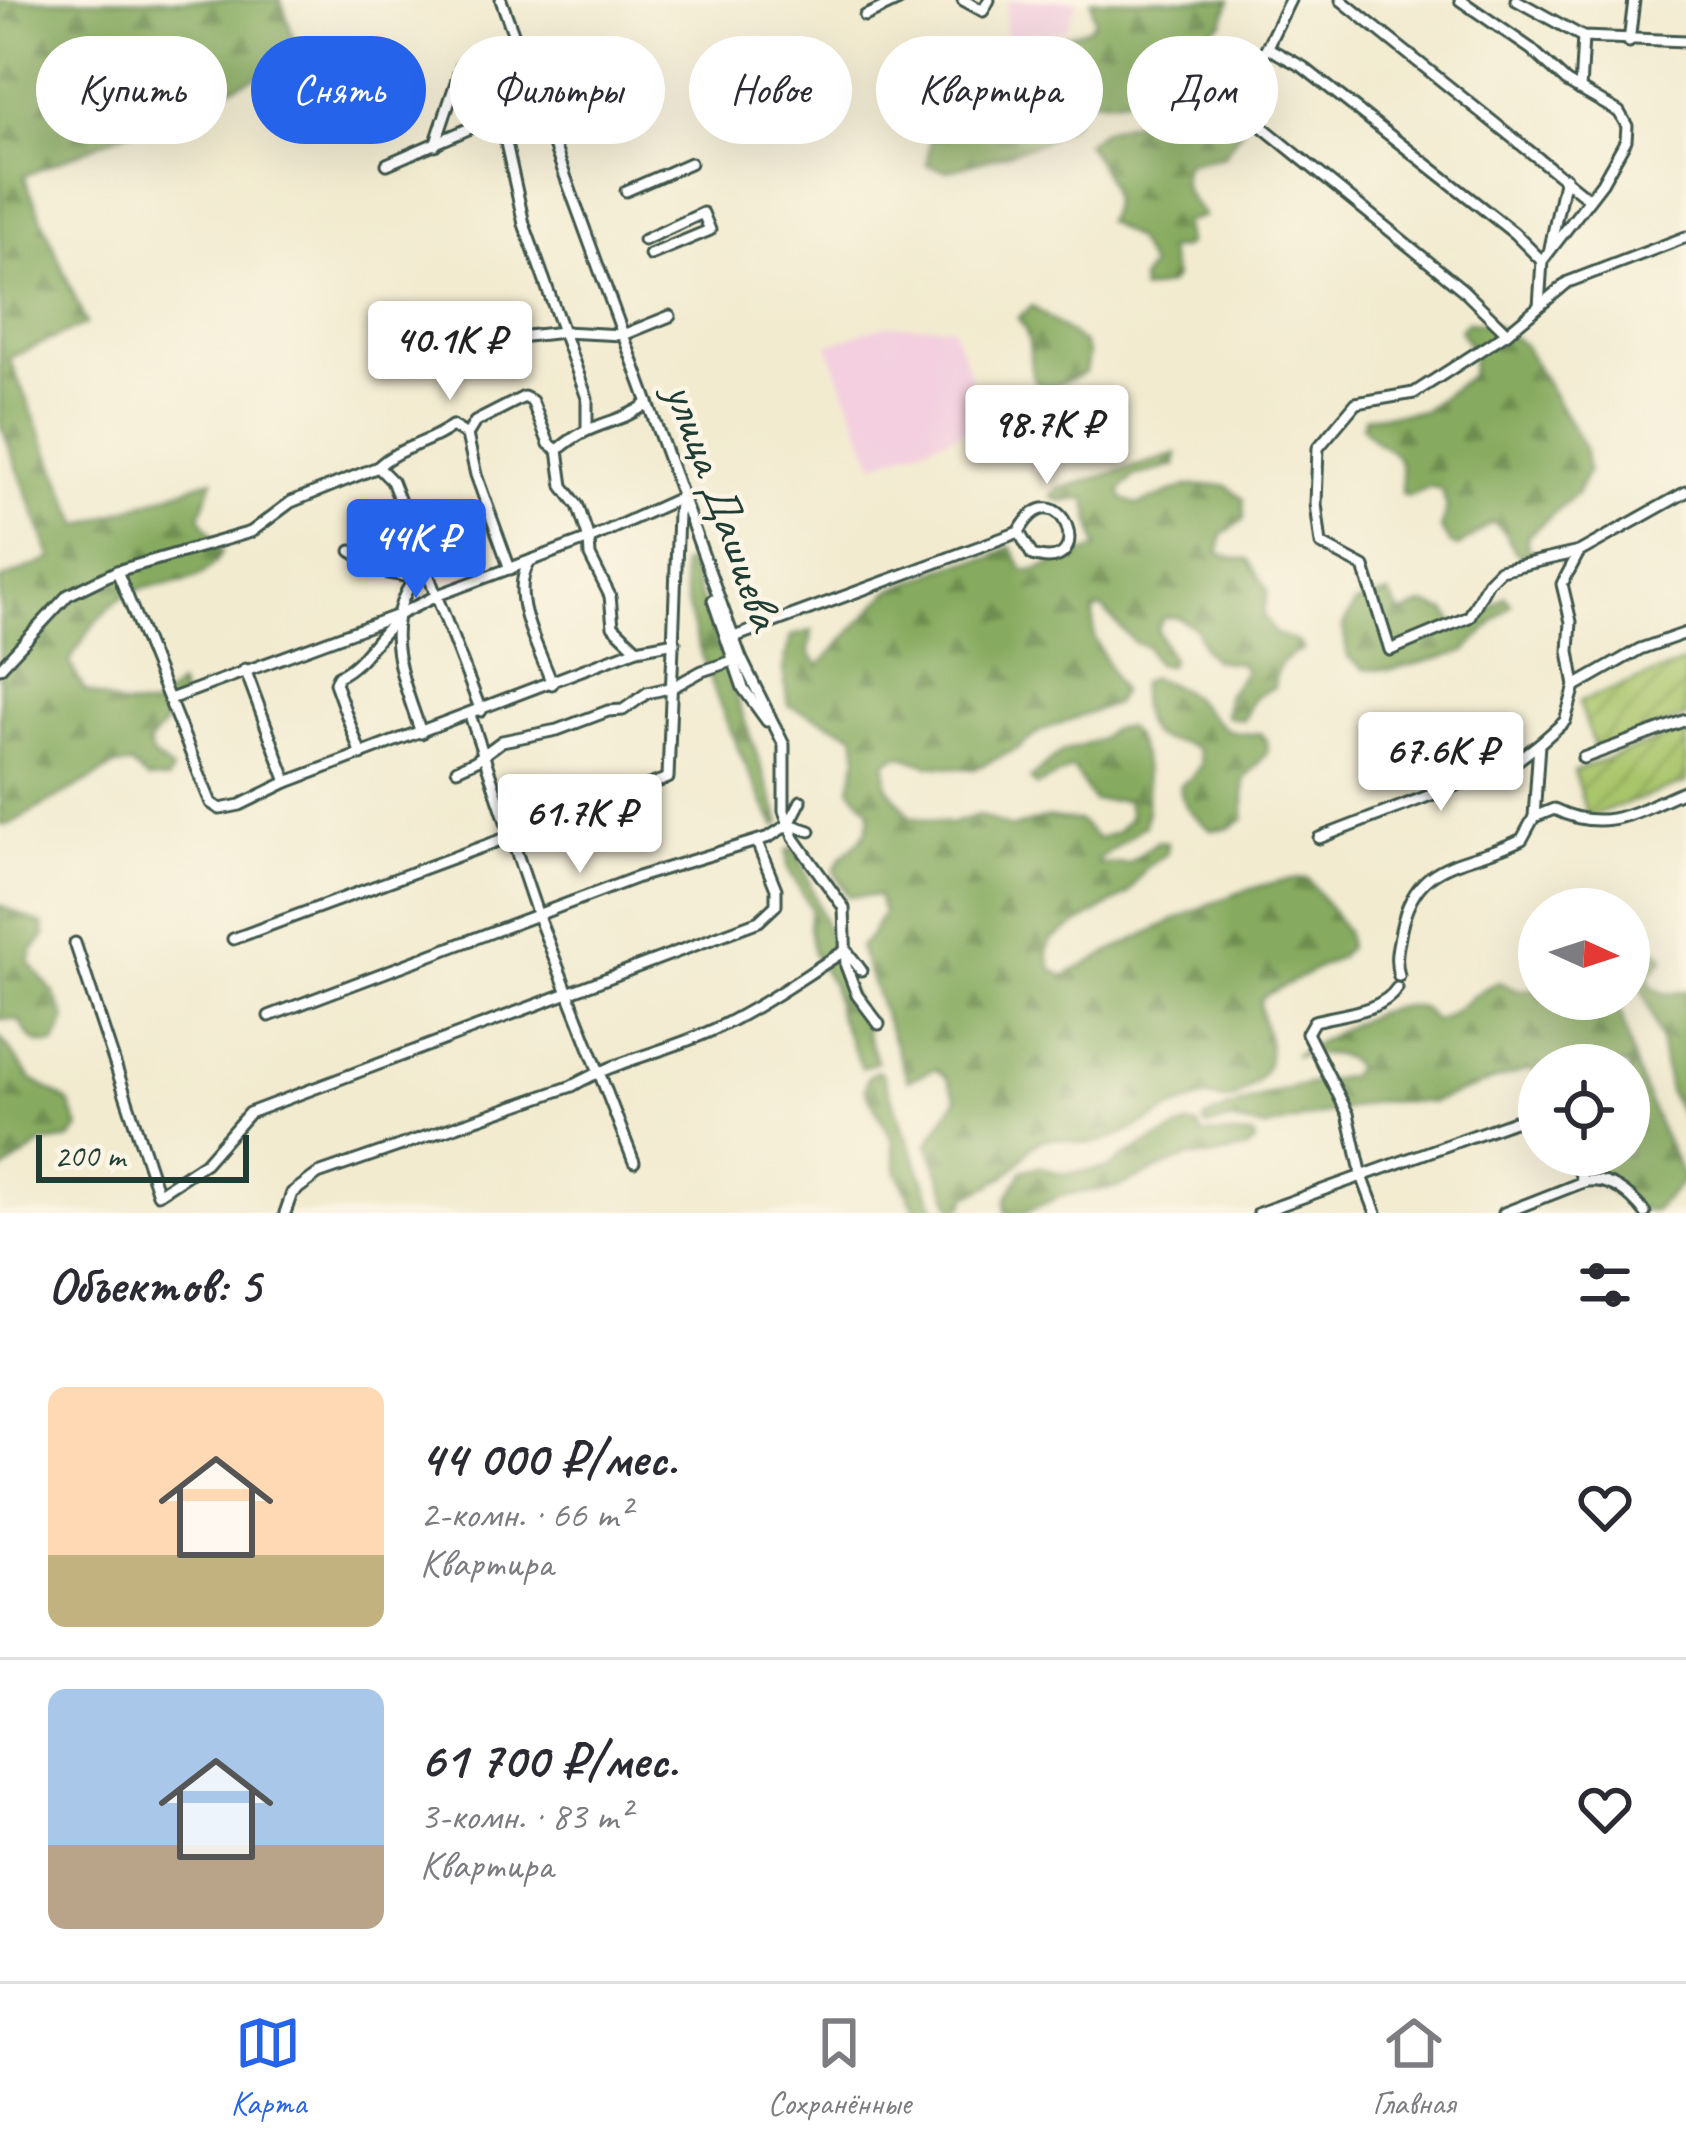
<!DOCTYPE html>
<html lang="ru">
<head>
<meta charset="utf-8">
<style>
	body { margin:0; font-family:Caveat,sans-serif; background:#f2f2f3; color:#2b2b33; height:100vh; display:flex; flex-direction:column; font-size:45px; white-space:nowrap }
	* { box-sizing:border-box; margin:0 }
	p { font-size:39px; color:#7c7c81 }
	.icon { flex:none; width:66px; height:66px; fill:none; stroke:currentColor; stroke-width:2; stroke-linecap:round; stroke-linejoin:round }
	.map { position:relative; height:1213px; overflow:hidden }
	.details { display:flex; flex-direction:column; background:#fff; flex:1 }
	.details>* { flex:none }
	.guide { position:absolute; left:36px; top:36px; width:1614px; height:108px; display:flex; gap:24px }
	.needle { width:78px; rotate:93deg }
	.fabs { position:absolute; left:1518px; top:888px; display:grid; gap:24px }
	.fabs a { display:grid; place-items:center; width:132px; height:132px; border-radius:50%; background:#fff; box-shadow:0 12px 48px #0002; font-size:60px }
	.scale { position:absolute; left:36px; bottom:30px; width:213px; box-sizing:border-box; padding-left:12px; border:6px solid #1f3d34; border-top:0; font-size:33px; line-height:42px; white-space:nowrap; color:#1f3d34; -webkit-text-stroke:9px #fcf5e5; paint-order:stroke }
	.price { position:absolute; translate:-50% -102px; padding:0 27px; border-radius:12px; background:#fff; color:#222; font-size:39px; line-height:78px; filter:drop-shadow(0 3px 6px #0008) }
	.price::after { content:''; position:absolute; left:50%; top:72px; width:36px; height:27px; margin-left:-18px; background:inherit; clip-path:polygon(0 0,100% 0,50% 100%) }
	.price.on { background:#2563eb; color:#fff }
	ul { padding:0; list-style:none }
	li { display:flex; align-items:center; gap:36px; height:300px; padding:0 48px }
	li+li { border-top:3px solid #e1e1e2 }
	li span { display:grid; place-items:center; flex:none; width:336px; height:240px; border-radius:18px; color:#555 }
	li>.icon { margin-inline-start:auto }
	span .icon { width:144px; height:144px; fill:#fffc; stroke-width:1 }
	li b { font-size:51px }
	h2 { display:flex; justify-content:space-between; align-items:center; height:144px; padding:0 48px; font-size:51px }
	.chip { padding:0 42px; border-radius:54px; background:#fff; box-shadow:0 12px 48px #0002; font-size:42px; line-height:108px }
	.chip.on { background:#2563eb; color:#fff }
	.dock { display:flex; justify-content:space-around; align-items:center; height:168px; border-top:3px solid #e1e1e2; background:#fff; font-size:33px; color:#7c7c81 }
	.dock a { display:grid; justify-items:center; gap:6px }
	.dock .on { color:#2563eb }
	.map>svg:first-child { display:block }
	.built { fill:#f3cfdf }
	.forest { fill:url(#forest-firs); stroke:#52744a; stroke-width:3 }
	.garden { fill:url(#garden-furrows); stroke:#648150; stroke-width:3 }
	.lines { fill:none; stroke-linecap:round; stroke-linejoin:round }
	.minor-casing { stroke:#3f574b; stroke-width:15 }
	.minor { stroke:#fff; stroke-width:9 }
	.labels { text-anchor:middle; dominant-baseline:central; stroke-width:9; stroke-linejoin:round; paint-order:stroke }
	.street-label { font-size:48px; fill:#1f3d34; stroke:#fcf5e5 }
</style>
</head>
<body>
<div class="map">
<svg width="1686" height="1213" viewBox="0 0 1686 1213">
	<defs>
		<pattern id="forest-firs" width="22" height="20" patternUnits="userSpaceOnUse" patternTransform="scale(3)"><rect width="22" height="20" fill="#86aa5f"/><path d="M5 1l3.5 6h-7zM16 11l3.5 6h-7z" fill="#6d8c4f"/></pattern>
		<pattern id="garden-furrows" width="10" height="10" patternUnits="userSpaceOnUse" patternTransform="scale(3)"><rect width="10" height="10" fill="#a9c56b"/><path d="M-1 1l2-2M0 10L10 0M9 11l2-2" fill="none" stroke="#89a159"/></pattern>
	</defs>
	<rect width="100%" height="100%" fill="#fcf5e5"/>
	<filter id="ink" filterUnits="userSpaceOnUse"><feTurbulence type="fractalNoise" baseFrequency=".00833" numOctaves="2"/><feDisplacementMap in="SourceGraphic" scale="24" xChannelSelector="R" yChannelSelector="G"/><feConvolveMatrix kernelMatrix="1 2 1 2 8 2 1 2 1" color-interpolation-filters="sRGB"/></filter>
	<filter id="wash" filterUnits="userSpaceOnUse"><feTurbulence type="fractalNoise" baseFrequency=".004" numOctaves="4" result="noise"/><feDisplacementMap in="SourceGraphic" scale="48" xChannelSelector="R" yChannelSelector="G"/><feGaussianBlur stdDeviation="2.7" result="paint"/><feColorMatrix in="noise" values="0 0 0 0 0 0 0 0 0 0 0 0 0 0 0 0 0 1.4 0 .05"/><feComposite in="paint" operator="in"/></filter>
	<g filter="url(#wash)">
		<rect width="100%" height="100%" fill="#f2ebd0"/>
		<g class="built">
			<path d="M 1007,0 L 1078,0 L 1067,29 L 1005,48 Z"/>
			<path d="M 885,325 L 952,326 L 988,423 L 874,464 L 828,345 Z"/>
		</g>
		<g class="forest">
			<path d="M 0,0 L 281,0 L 300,58 L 24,176 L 86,324 L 9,358 L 80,526 L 213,479 L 200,516 L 222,552 C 197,597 159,574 123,597 C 98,613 85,637 69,662 L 84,690 L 121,706 L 153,708 L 178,685 L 182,694 L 163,727 L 148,744 L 153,756 L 172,771 L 168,780 L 147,779 L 131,765 L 115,766 L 8,825 L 0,825 L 0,580 L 52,559 L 0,422 Z"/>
			<path d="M 1091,0 L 1230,0 L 1223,23 L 1208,31 L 1206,41 L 1212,56 L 1204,63 C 1171,78 1124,110 1088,98 L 1072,123 L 1041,143 L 947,171 L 927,165 L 930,141 L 926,123 L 936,107 L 991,61 L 1089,28 L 1095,21 Z"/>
			<path d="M 1223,71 L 1237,93 L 1202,106 L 1196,122 L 1220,116 L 1238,116 L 1245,123 L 1224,156 L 1186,163 C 1176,187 1189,197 1204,216 L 1184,222 L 1187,244 L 1182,248 L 1167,249 L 1174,278 L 1167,285 L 1142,291 L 1141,279 L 1150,266 L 1135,239 L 1105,221 C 1124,195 1099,167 1086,142 L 1104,130 L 1134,122 L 1172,93 L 1204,88 L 1207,76 Z"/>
			<path d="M 1032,306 L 1083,343 L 1088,355 L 1085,373 L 1049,388 L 1034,380 C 1025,355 1037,344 1018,318 Z"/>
			<path d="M 1467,322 L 1493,324 L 1524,345 L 1584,447 L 1588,471 L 1576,494 L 1527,536 L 1527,548 L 1545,558 C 1502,562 1520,539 1492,522 L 1458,547 L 1450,543 L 1441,529 L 1447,508 L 1442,490 L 1430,486 L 1409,496 L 1402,494 C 1405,438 1385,460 1362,426 L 1365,417 L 1423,411 L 1471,375 L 1473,355 L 1460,330 Z"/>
			<path d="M 1177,454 L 1175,466 L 1135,476 L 1121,490 L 1122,498 L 1138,505 L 1187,486 L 1225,485 L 1243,499 L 1244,519 L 1222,535 L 1219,553 L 1235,559 L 1248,559 L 1268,591 L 1263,614 L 1274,633 L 1299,643 L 1303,650 C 1282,658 1276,665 1274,687 L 1254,697 L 1243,720 L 1226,716 L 1227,696 L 1245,671 L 1240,663 L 1213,660 L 1203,648 L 1196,628 L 1177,617 L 1163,618 L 1157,629 L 1171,660 L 1168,666 L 1156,664 L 1147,647 L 1135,643 L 1102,608 L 1093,611 L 1094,637 L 1121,692 L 1114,704 L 1042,730 L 1017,749 L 974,769 L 928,765 L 900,755 L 886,761 L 887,786 L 911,817 L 951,824 L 978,815 L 1011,828 L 1047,818 L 1079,821 L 1098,839 L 1117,832 L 1130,817 L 1127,800 L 1093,801 L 1073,768 L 1036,786 L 1030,779 L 1061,752 L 1100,739 L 1112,729 L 1126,727 C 1147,746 1150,799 1145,825 L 1099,859 L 1099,864 L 1129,863 L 1158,841 L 1167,843 L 1166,854 L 1146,868 L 1128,894 L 1051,940 L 1047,952 L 1052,969 L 1063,976 C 1120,948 1250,874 1308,879 L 1346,931 L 1348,947 L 1339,957 L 1261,998 C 1256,1024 1282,1050 1261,1076 C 1255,1084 1241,1095 1232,1099 C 1222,1102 1214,1096 1205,1098 C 1165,1106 1134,1136 1094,1143 C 1076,1147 1058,1133 1040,1141 C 1029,1145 1024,1158 1015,1167 C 1000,1181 987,1188 968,1195 L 962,1208 L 953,1208 L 928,1144 L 957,1098 L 946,1077 L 935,1069 L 908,1080 L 859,947 L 870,937 L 883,912 L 878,896 L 848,896 L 834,871 C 843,843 870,848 870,810 L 850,788 L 858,757 L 855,734 L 788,705 L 783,669 L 791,636 L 812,631 L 809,652 L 819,666 L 889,591 L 955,564 L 991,558 L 1011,546 L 1023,570 L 1033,571 L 1097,548 L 1086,498 L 1061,502 L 1052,496 L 1058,489 Z"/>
			<path d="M 688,562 L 781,823 L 776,827 C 744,767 682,629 682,564 Z"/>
			<path d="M 1389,594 L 1401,614 L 1424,604 L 1446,611 L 1454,624 L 1474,623 L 1505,596 L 1511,604 L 1465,652 L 1392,670 L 1364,669 L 1348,657 L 1343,626 L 1355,604 Z"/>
			<path d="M 1151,678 C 1167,683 1183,688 1195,700 C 1220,724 1222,737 1260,733 L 1266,740 L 1267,753 L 1244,780 L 1244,819 L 1229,828 L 1211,830 C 1195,817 1181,806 1180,785 L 1191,778 L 1201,764 L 1197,748 C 1181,739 1172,744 1158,738 C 1140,731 1140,699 1140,683 Z"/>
			<path d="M 791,848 L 799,855 L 877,1062 L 862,1068 L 838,1014 L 832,984 L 813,953 L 809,927 L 811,909 L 788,868 L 787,851 Z"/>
			<path d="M 0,905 L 43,925 L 45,936 L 33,949 L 29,962 L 54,993 L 66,1019 L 55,1044 C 33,1046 29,1038 19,1020 L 0,1019 Z"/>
			<path d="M 1651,948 L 1660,951 L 1664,959 L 1649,976 L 1652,988 L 1667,994 L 1686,992 L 1686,1125 L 1669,1091 L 1660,1039 L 1632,960 Z"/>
			<path d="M 1499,982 L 1516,990 L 1539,989 L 1539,999 L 1619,999 C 1629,1064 1655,1121 1685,1179 L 1654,1211 C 1628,1210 1590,1181 1585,1155 L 1629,1155 L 1629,1065 L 1539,1065 L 1539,1073 L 1528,1069 L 1431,1102 L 1377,1101 L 1266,1128 L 1227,1121 L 1206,1127 L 1204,1120 C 1248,1097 1301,1084 1350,1076 L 1356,1067 C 1342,1048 1314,1055 1294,1056 C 1319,1042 1392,996 1420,1008 C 1426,1010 1429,1015 1434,1021 C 1463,1011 1469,993 1499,982 Z"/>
			<path d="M 0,1037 L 31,1079 L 69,1102 L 79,1128 L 70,1139 L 43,1143 L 0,1173 Z"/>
			<path d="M 877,1071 L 882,1074 L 937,1213 L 917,1213 L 897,1172 L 892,1139 L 865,1089 L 868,1077 Z"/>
			<path d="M 1187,1125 L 1198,1126 L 1201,1134 L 1253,1136 L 1255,1142 L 1247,1149 L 1207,1157 L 1188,1157 L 1117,1187 L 1064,1195 L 1023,1213 L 1006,1213 L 1006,1200 L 1023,1170 L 1040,1167 L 1064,1174 L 1109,1168 L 1127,1154 Z"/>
		</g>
		<g class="garden">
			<path d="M 1686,662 L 1686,717 L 1595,750 L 1579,702 Z"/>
			<path d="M 1686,730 L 1686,783 L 1587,817 L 1574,771 Z"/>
		</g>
	</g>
	<g filter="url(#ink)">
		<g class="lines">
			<defs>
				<g id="minor">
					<path d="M 501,0 L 741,658 L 784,745 L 784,811 L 794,838 L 844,908 L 846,966 L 857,995 L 879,1024"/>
					<path d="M 963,0 L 983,11 L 989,0"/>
					<path d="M 1290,0 L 1240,101 L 1244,112 L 1462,289 L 1507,333"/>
					<path d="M 1341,0 L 1589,199"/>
					<path d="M 1460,0 L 1531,49 L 1567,82 L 1619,112 L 1627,126 L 1626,140 L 1602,183 L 1542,261 L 1539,306"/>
					<path d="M 1516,0 L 1583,37 L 1686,41"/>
					<path d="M 865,16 L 899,0"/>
					<path d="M 1629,42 L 1634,0"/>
					<path d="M 1268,48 L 1303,67 L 1514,233 L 1542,261"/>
					<path d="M 480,58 L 484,80 L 504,134 L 524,224 L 587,398 L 587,428"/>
					<path d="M 1580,90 L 1583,37"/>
					<path d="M 435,145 L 462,64 L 516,45"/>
					<path d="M 387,164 L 489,120 L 539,107"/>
					<path d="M 626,191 L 690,163"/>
					<path d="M 1686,237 L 1568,282 L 1507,333 L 1414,393 L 1356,403 L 1318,448 L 1316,504 L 1321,544 L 1364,567 L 1390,650 L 1469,617 L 1488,582 L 1500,570 L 1579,552 L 1686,492"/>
					<path d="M 644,240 L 703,213 L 710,230 L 650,255"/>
					<path d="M 1550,248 L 1565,177"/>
					<path d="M 478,348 L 518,337 L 563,332 L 623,335 L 670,316"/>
					<path d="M 467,435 L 476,475 L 510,569"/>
					<path d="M 558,450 L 563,486 L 578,506 L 589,539 L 590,556 L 610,596 L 613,626 L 637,649"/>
					<path d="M 378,467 L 392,481 L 481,711"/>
					<path d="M 351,551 L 388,573 L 417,578"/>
					<path d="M 530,561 C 507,596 540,649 552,684"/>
					<path d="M 117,571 L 211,803 L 220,809 L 240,805 L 287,782 L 637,649 L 675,642"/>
					<path d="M 415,578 C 378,627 404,681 421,733"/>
					<path d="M 713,600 L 743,688 L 767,721"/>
					<path d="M 1686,633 L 1640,649 L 1575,686 L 1565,721 L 1539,744 L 1534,817 L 1554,809 C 1607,835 1637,810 1686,790"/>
					<path d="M 734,637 L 1019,532 C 1058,461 1102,577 1032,555 L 1019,532"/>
					<path d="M 0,668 L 68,595 L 117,571 L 251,532 L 291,502 L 378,467 C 398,447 429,444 452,426 L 467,435 L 475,422 L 524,397 L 532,401 L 549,444 L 558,450 C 592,420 617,426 648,403"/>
					<path d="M 245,669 L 287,782"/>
					<path d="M 1575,686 L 1569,651 L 1571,622 L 1562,584 L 1579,552"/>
					<path d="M 170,699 L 398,615 L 438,595 L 589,539 L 682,497"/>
					<path d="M 470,715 L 538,916 L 634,1162"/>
					<path d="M 361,755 L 335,683 L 338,676 C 364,664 373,639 395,622"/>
					<path d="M 1583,758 L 1686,720"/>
					<path d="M 457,769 L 475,761 L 502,741 L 557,730 L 608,711 L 623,710 L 647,693 L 673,687 L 702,671 L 741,658"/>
					<path d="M 789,824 L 810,831"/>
					<path d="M 1319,838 L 1514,763 L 1539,744"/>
					<path d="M 233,939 L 668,778 L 678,514 L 682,497"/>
					<path d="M 75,943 L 158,1194 L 205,1163 L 249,1113 L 759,921 L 776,905 L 776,889 L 757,842"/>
					<path d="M 1399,976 C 1394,957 1398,948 1401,930 C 1416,855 1468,867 1522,839 L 1534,817"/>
					<path d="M 269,1016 L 638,877 L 769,837 L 789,824 L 801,801"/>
					<path d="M 1583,1182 C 1608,1176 1630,1194 1645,1213"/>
					<path d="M 285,1213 L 292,1193 L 318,1174 L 572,1086 C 618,1059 671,1051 719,1027 C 763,1006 804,976 846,950 L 861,970"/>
					<path d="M 1259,1213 L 1539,1112"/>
					<path d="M 1376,1213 L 1362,1176 L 1348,1114 L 1307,1033 L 1314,1021 C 1340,1014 1382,1012 1397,988"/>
					<path d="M 1504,1213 L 1583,1182 L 1574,1155"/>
				</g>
			</defs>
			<use href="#minor" class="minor-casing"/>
			<use href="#minor" class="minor"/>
		</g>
	</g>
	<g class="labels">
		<g class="street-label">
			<text transform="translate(724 506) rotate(70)">улица Дашиева</text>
		</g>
	</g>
</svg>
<div class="fabs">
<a><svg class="needle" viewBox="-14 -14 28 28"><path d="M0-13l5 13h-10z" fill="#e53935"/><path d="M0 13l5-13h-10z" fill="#7c7c81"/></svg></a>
<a><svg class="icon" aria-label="locate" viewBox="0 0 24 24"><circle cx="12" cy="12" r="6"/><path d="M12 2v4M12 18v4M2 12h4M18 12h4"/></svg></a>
</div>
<div class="scale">200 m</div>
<b class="price" style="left:450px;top:403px">40.1K ₽</b>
<b class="price" style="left:1047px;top:487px">98.7K ₽</b>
<b class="price on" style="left:416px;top:601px">44K ₽</b>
<b class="price" style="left:1441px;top:814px">67.6K ₽</b>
<b class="price" style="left:580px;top:876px">61.7K ₽</b>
<div class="guide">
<a class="chip">Купить</a>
<a class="chip on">Снять</a>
<a class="chip">Фильтры</a>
<a class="chip">Новое</a>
<a class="chip">Квартира</a>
<a class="chip">Дом</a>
</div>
</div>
<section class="details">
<h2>Объектов: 5<svg class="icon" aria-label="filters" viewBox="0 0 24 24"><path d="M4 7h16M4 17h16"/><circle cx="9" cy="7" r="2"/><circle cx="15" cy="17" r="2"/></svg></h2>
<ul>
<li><span style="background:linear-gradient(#ffd9b3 70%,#c2b280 0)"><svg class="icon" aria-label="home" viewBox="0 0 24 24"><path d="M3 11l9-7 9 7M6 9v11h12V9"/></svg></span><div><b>44 000 ₽/мес.</b><p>2-комн. · 66 m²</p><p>Квартира</p></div><svg class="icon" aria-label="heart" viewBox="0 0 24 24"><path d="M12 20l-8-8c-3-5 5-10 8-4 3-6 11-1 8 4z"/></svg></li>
<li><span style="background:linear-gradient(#a9c7e8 65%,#b9a48a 0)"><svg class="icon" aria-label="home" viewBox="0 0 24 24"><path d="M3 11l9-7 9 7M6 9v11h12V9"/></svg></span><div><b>61 700 ₽/мес.</b><p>3-комн. · 83 m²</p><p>Квартира</p></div><svg class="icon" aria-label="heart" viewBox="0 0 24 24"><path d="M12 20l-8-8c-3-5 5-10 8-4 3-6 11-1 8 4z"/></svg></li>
</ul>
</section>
<nav class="dock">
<a class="on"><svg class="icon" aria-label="map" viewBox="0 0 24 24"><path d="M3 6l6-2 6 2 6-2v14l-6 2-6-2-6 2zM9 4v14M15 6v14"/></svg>Карта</a>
<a><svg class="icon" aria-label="saved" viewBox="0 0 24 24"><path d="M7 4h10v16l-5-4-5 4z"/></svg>Сохранённые</a>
<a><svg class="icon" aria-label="home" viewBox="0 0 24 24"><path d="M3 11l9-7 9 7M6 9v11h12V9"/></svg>Главная</a>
</nav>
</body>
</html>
